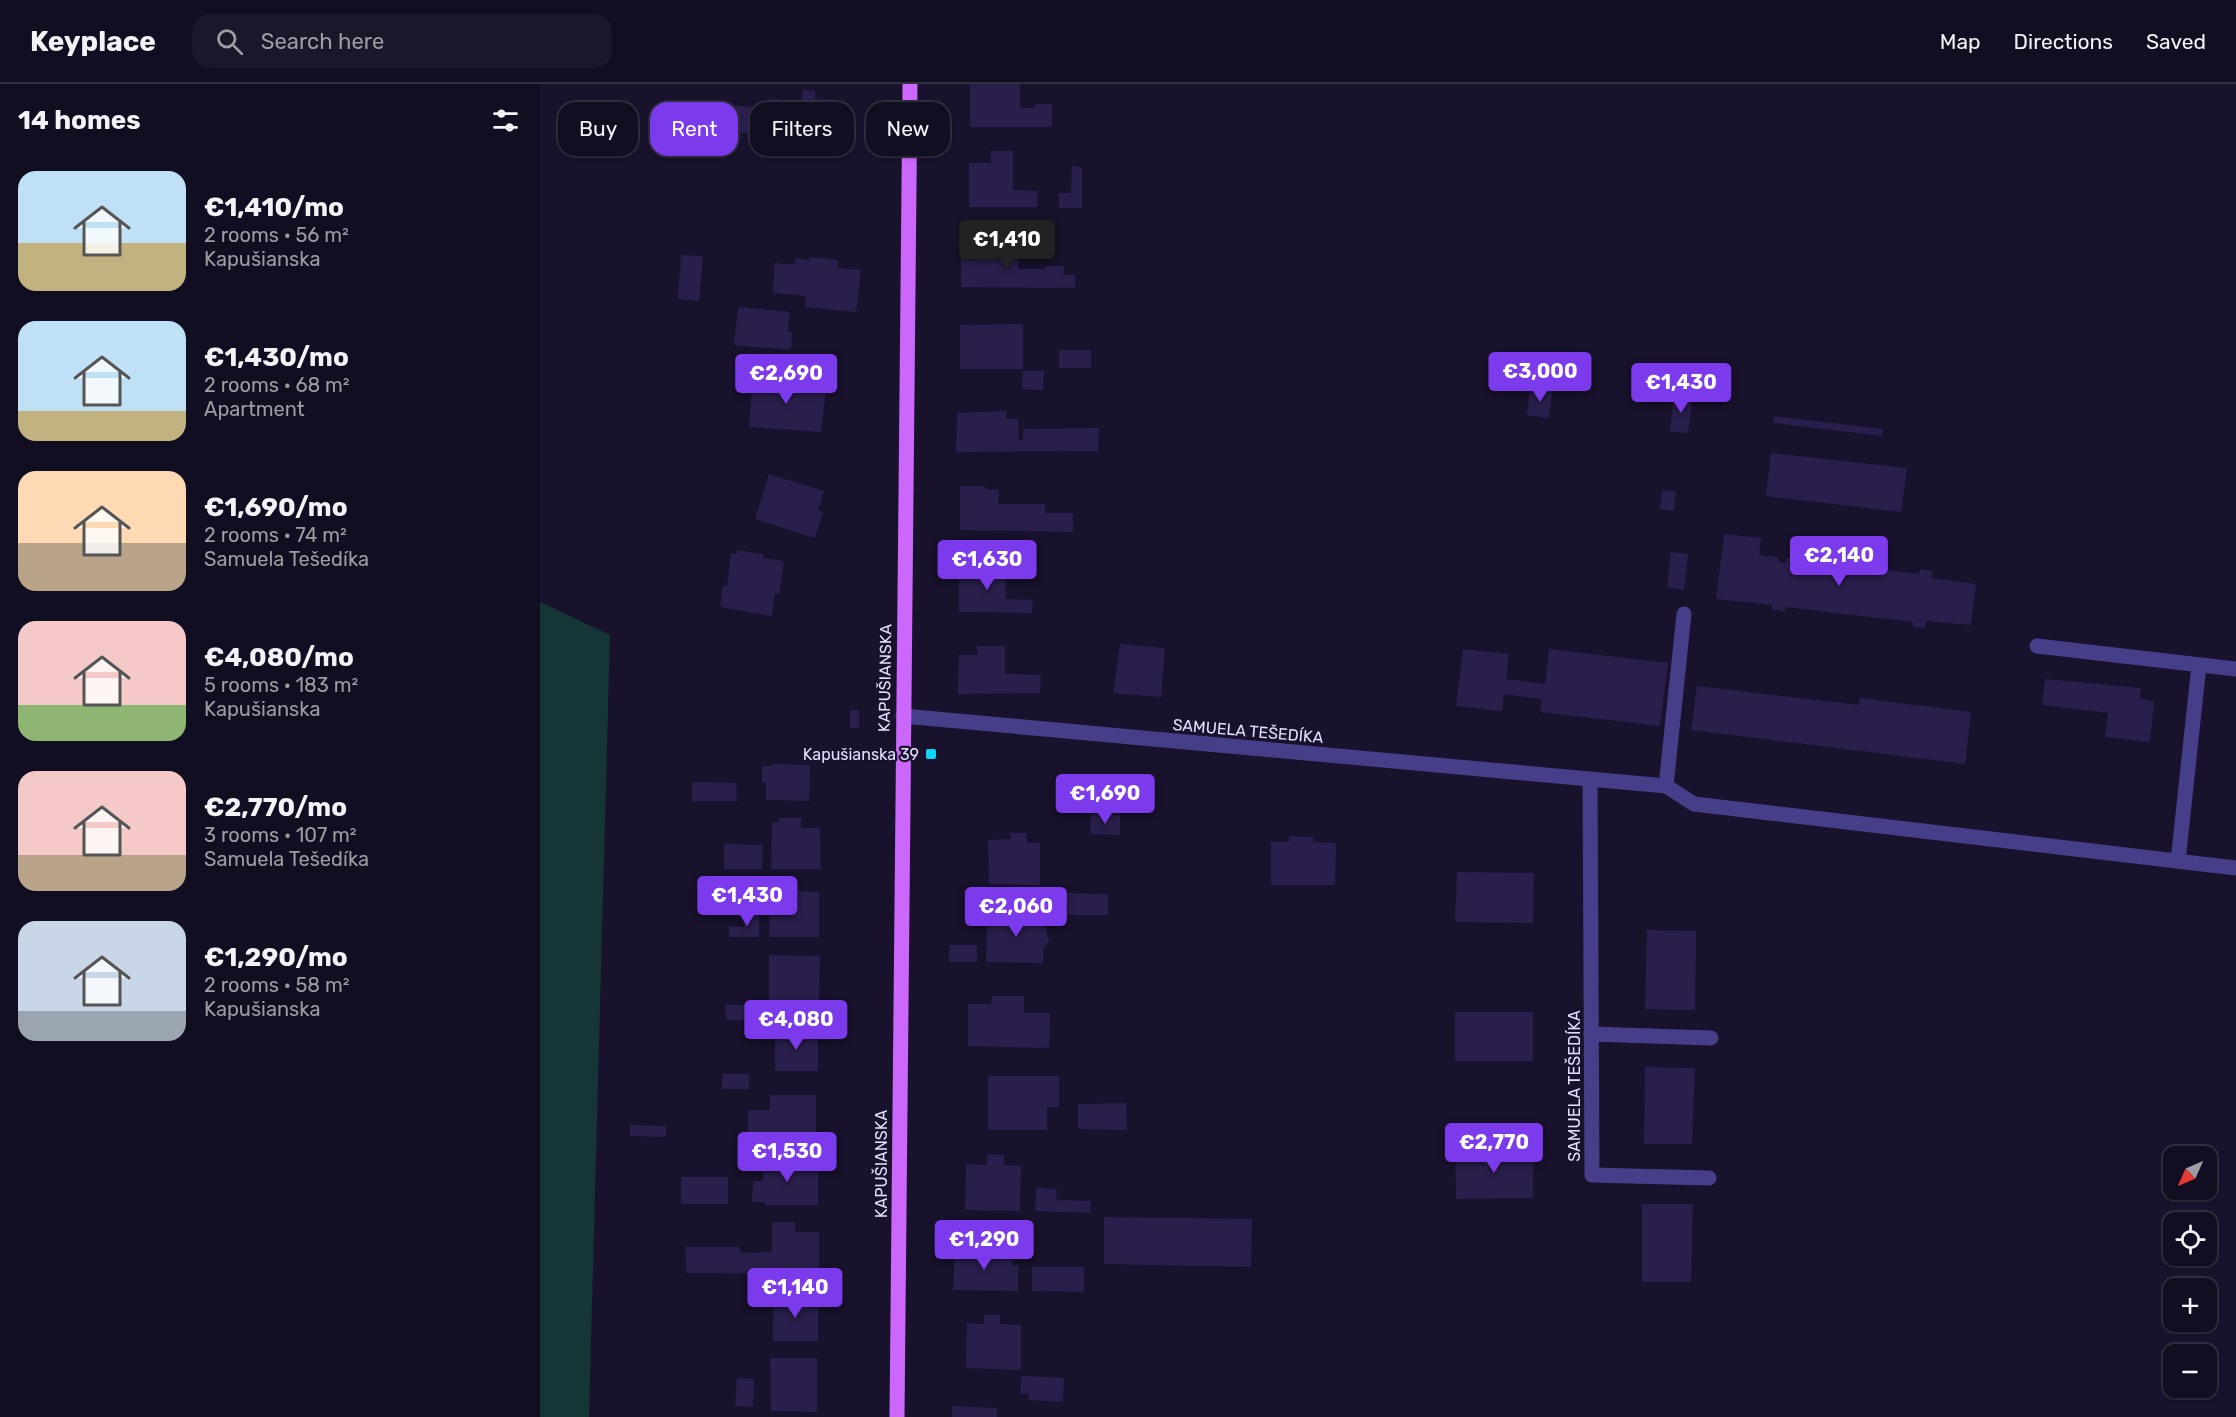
<!DOCTYPE html>
<html lang="en">
<head>
<meta charset="utf-8">
<style>
	body { margin:0; font-family:Rubik,sans-serif; background:#1b172a; color:#f1f3f6; height:100vh; display:flex; flex-direction:column; font-size:22px; white-space:nowrap }
	* { box-sizing:border-box; margin:0 }
	p { font-size:20px; color:#9c9ca5 }
	.icon { flex:none; width:33px; height:33px; fill:none; stroke:currentColor; stroke-width:2; stroke-linecap:round; stroke-linejoin:round }
	.map { position:relative; flex:1; overflow:hidden }
	.drawer { display:flex; flex-direction:column; background:#120e21; width:540px }
	.drawer>* { flex:none }
	.hud { position:absolute; left:18px; top:18px; width:570px; height:54px; display:flex; gap:12px }
	.needle { width:39px; rotate:225deg }
	.controls { position:absolute; left:1623px; top:1062px; display:grid; gap:12px }
	.controls a { display:grid; place-items:center; width:54px; height:54px; border-radius:12px; background:#120e21; box-shadow:0 2px 4px #0004,0 0 0 2px #312e3f; font-size:30px }
	.price { position:absolute; translate:-50% -51px; padding:0 14px; border-radius:6px; background:#7c3aed; color:#fff; font-size:20px; line-height:39px; filter:drop-shadow(0 2px 3px #0008) }
	.price::after { content:''; position:absolute; left:50%; top:36px; width:18px; height:14px; margin-left:-9px; background:inherit; clip-path:polygon(0 0,100% 0,50% 100%) }
	.price.selected { background:#222; color:#fff }
	ul { padding:0; list-style:none }
	li { display:flex; align-items:center; gap:18px; height:150px; padding:0 18px }
	li span { display:grid; place-items:center; flex:none; width:168px; height:120px; border-radius:18px; color:#555 }
	li>.icon { margin-inline-start:auto }
	span .icon { width:72px; height:72px; fill:#fffc; stroke-width:1 }
	li b { font-size:26px }
	h2 { display:flex; justify-content:space-between; align-items:center; height:72px; padding:0 18px; font-size:26px }
	.pill { padding:0 21px; border-radius:18px; background:#120e21; box-shadow:0 2px 4px #0004,0 0 0 2px #312e3f; font-size:21px; line-height:54px }
	.pill.selected { background:#7c3aed; color:#fff }
	header { display:flex; align-items:center; gap:36px; box-sizing:border-box; height:84px; padding:0 30px; background:#120e21; border-bottom:2px solid #312e3f }
	header strong { font-size:28px }
	nav { display:flex; gap:33px; margin-inline-start:auto; font-size:21px }
	.search { width:420px; height:54px; background:#1b172a; display:flex; align-items:center; gap:15px; box-sizing:border-box; padding:0 21px; border-radius:18px; color:#9c9ca5; font-size:22px }
	main { display:flex; flex:1; min-height:0 }
	.map>svg:first-child { display:block }
	.green { fill:#153536 }
	.building { fill:#2a1f4c }
	.lines { fill:none; stroke-linecap:round; stroke-linejoin:round }
	.minor { stroke:#453f89; stroke-width:15 }
	.major { stroke:#cb67fb; stroke-width:15 }
	.poi-dot { fill:#0fd6f9; stroke:#18122c; stroke-width:2 }
	.labels { text-anchor:middle; dominant-baseline:central; stroke-width:4.5; stroke-linejoin:round; paint-order:stroke }
	.street-label { font-size:16px; fill:#e3defe; stroke:#18122c }
	.poi-label { font-size:16px; fill:#e3defe; stroke:#18122c; text-anchor:end }
</style>
</head>
<body>
<header>
<strong>Keyplace</strong>
<div class="search"><svg class="icon" aria-label="search" viewBox="0 0 24 24"><circle cx="10" cy="10" r="6"/><path d="M15 15l6 6"/></svg>Search here</div>
<nav><a>Map</a><a>Directions</a><a>Saved</a></nav>
</header>
<main>
<section class="drawer">
<h2>14 homes<svg class="icon" aria-label="filters" viewBox="0 0 24 24"><path d="M4 7h16M4 17h16"/><circle cx="9" cy="7" r="2"/><circle cx="15" cy="17" r="2"/></svg></h2>
<ul>
<li><span style="background:linear-gradient(#bfe0f5 60%,#c2b280 0)"><svg class="icon" aria-label="home" viewBox="0 0 24 24"><path d="M3 11l9-7 9 7M6 9v11h12V9"/></svg></span><div><b>€1,410/mo</b><p>2 rooms · 56 m²</p><p>Kapušianska</p></div></li>
<li><span style="background:linear-gradient(#bfe0f5 75%,#c2b280 0)"><svg class="icon" aria-label="home" viewBox="0 0 24 24"><path d="M3 11l9-7 9 7M6 9v11h12V9"/></svg></span><div><b>€1,430/mo</b><p>2 rooms · 68 m²</p><p>Apartment</p></div></li>
<li><span style="background:linear-gradient(#ffd9b3 60%,#b9a48a 0)"><svg class="icon" aria-label="home" viewBox="0 0 24 24"><path d="M3 11l9-7 9 7M6 9v11h12V9"/></svg></span><div><b>€1,690/mo</b><p>2 rooms · 74 m²</p><p>Samuela Tešedíka</p></div></li>
<li><span style="background:linear-gradient(#f6c9c9 70%,#8fb573 0)"><svg class="icon" aria-label="home" viewBox="0 0 24 24"><path d="M3 11l9-7 9 7M6 9v11h12V9"/></svg></span><div><b>€4,080/mo</b><p>5 rooms · 183 m²</p><p>Kapušianska</p></div></li>
<li><span style="background:linear-gradient(#f6c9c9 70%,#b9a48a 0)"><svg class="icon" aria-label="home" viewBox="0 0 24 24"><path d="M3 11l9-7 9 7M6 9v11h12V9"/></svg></span><div><b>€2,770/mo</b><p>3 rooms · 107 m²</p><p>Samuela Tešedíka</p></div></li>
<li><span style="background:linear-gradient(#c9d6e8 75%,#9aa5b1 0)"><svg class="icon" aria-label="home" viewBox="0 0 24 24"><path d="M3 11l9-7 9 7M6 9v11h12V9"/></svg></span><div><b>€1,290/mo</b><p>2 rooms · 58 m²</p><p>Kapušianska</p></div></li>
</ul>
</section>
<div class="map">
<svg width="1696" height="1333" viewBox="0 0 1696 1333">
	<rect width="100%" height="100%" fill="#18122c"/>
	<path class="green" d="M 0,518 L 70,551 L 49,1333 L 0,1333 Z"/>
	<g class="building">
		<path d="M 430,0 L 480,0 L 480,24 L 495,24 L 495,20 L 512,20 L 512,43 L 430,43 Z"/>
		<path d="M 263,6 L 275,7 L 275,15 L 295,16 L 292,58 L 171,45 L 173,20 L 226,24 L 228,15 L 261,17 Z"/>
		<path d="M 451,67 L 473,67 L 473,106 L 498,107 L 497,123 L 429,123 L 429,79 L 451,79 Z"/>
		<path d="M 532,82 L 542,83 L 542,124 L 519,124 L 519,109 L 531,109 Z"/>
		<path d="M 421,163 L 462,163 L 461,171 L 478,171 L 478,185 L 505,185 L 505,182 L 524,182 L 523,191 L 535,191 L 535,204 L 421,203 Z"/>
		<path d="M 141,171 L 163,172 L 159,217 L 138,215 Z"/>
		<path d="M 269,173 L 298,176 L 298,184 L 321,186 L 316,228 L 265,223 L 266,212 L 233,209 L 235,179 L 255,181 L 255,174 L 269,176 Z"/>
		<path d="M 198,223 L 250,228 L 248,248 L 252,248 L 251,266 L 194,261 Z"/>
		<path d="M 483,240 L 483,285 L 420,285 L 420,241 Z"/>
		<rect x="519" y="266" width="32" height="18"/>
		<path d="M 483,287 L 504,287 L 503,306 L 482,305 Z"/>
		<path d="M 213,291 L 266,295 L 264,305 L 286,307 L 281,348 L 209,343 Z"/>
		<path d="M 990,305 L 1012,307 L 1009,334 L 987,331 Z"/>
		<path d="M 1134,311 L 1152,314 L 1148,349 L 1130,348 Z"/>
		<path d="M 467,327 L 466,335 L 478,335 L 479,356 L 483,356 L 483,345 L 559,344 L 558,367 L 416,368 L 417,329 Z"/>
		<path d="M 1234,332 L 1343,345 L 1342,352 L 1234,339 Z"/>
		<path d="M 1231,369 L 1367,384 L 1361,428 L 1226,412 Z"/>
		<path d="M 229,390 L 284,407 L 278,426 L 283,428 L 275,454 L 215,435 Z"/>
		<path d="M 420,402 L 444,402 L 446,405 L 459,406 L 458,420 L 505,420 L 505,429 L 533,429 L 533,448 L 420,446 Z"/>
		<path d="M 1122,406 L 1136,408 L 1134,427 L 1120,425 Z"/>
		<path d="M 1184,450 L 1221,454 L 1219,471 L 1238,473 L 1238,478 L 1245,479 L 1246,474 L 1379,490 L 1380,485 L 1392,487 L 1391,494 L 1436,500 L 1431,541 L 1386,537 L 1385,544 L 1373,543 L 1373,538 L 1245,523 L 1245,527 L 1232,526 L 1233,521 L 1176,515 Z"/>
		<path d="M 197,466 L 223,470 L 223,474 L 244,477 L 239,510 L 235,510 L 232,532 L 180,523 L 183,501 L 187,502 L 191,469 L 197,470 Z"/>
		<path d="M 1131,468 L 1148,470 L 1144,506 L 1127,503 Z"/>
		<path d="M 419,481 L 465,482 L 466,515 L 493,516 L 492,529 L 419,528 Z"/>
		<path d="M 580,560 L 625,564 L 621,613 L 573,609 Z"/>
		<path d="M 437,562 L 465,562 L 465,590 L 501,591 L 500,609 L 418,610 L 419,571 L 437,571 Z"/>
		<path d="M 923,565 L 969,570 L 966,595 L 1005,600 L 1009,565 L 1128,579 L 1120,642 L 1000,628 L 1002,615 L 964,610 L 962,627 L 916,622 Z"/>
		<path d="M 1505,595 L 1601,604 L 1600,615 L 1614,617 L 1610,658 L 1565,653 L 1568,629 L 1502,621 Z"/>
		<path d="M 1157,602 L 1319,621 L 1320,614 L 1431,628 L 1425,680 L 1151,646 Z"/>
		<rect x="310" y="626" width="9" height="18"/>
		<path d="M 232,680 L 270,681 L 269,717 L 226,716 L 226,699 L 222,698 L 222,682 L 232,682 Z"/>
		<path d="M 152,698 L 196,699 L 197,717 L 152,717 Z"/>
		<path d="M 551,730 L 580,731 L 580,751 L 550,750 Z"/>
		<path d="M 239,734 L 261,734 L 261,744 L 280,744 L 281,785 L 231,785 L 232,738 L 238,738 Z"/>
		<path d="M 470,749 L 487,749 L 487,759 L 500,759 L 500,801 L 449,800 L 448,756 L 471,755 Z"/>
		<path d="M 749,752 L 773,753 L 773,758 L 796,759 L 795,801 L 731,801 L 731,758 L 749,758 Z"/>
		<path d="M 184,760 L 223,761 L 222,785 L 184,785 Z"/>
		<path d="M 917,788 L 994,789 L 993,839 L 915,838 Z"/>
		<path d="M 230,799 L 258,799 L 259,807 L 279,808 L 279,853 L 229,853 Z"/>
		<path d="M 523,809 L 568,810 L 568,831 L 525,831 Z"/>
		<path d="M 203,828 L 219,828 L 219,853 L 189,853 L 189,842 L 204,843 Z"/>
		<path d="M 447,829 L 497,829 L 504,837 L 509,858 L 504,863 L 503,879 L 446,878 Z"/>
		<path d="M 1107,846 L 1156,847 L 1155,926 L 1105,925 Z"/>
		<rect x="409" y="861" width="28" height="17"/>
		<path d="M 229,871 L 280,872 L 279,917 L 229,916 Z"/>
		<path d="M 452,912 L 484,912 L 484,929 L 510,929 L 509,964 L 428,962 L 428,920 L 451,920 Z"/>
		<path d="M 185,921 L 216,921 L 216,937 L 186,936 Z"/>
		<rect x="915" y="928" width="78" height="49"/>
		<path d="M 235,944 L 258,944 L 258,951 L 278,951 L 278,987 L 235,987 Z"/>
		<path d="M 1105,983 L 1155,984 L 1152,1060 L 1104,1060 Z"/>
		<rect x="182" y="990" width="27" height="15"/>
		<path d="M 448,992 L 519,992 L 519,1023 L 507,1023 L 507,1046 L 448,1046 Z"/>
		<path d="M 230,1011 L 276,1011 L 276,1053 L 208,1053 L 208,1026 L 230,1026 Z"/>
		<path d="M 586,1019 L 587,1046 L 538,1045 L 538,1020 Z"/>
		<path d="M 90,1041 L 126,1042 L 126,1053 L 90,1052 Z"/>
		<path d="M 993,1066 L 993,1114 L 916,1115 L 915,1067 Z"/>
		<path d="M 447,1070 L 464,1071 L 464,1081 L 481,1082 L 480,1127 L 425,1126 L 426,1080 L 447,1081 Z"/>
		<path d="M 224,1071 L 256,1071 L 256,1081 L 278,1081 L 278,1121 L 225,1121 L 225,1118 L 212,1118 L 213,1097 L 223,1097 Z"/>
		<rect x="141" y="1093" width="47" height="27"/>
		<path d="M 496,1104 L 517,1105 L 516,1116 L 551,1117 L 550,1129 L 495,1127 Z"/>
		<path d="M 1102,1120 L 1153,1120 L 1151,1198 L 1102,1198 Z"/>
		<path d="M 564,1133 L 712,1135 L 711,1183 L 564,1180 Z"/>
		<path d="M 232,1138 L 255,1138 L 255,1148 L 279,1148 L 279,1190 L 147,1189 L 145,1163 L 199,1163 L 200,1169 L 232,1168 Z"/>
		<path d="M 415,1163 L 461,1165 L 461,1175 L 472,1176 L 472,1181 L 478,1181 L 478,1207 L 413,1206 Z"/>
		<path d="M 492,1183 L 544,1183 L 544,1208 L 492,1207 Z"/>
		<path d="M 242,1207 L 258,1207 L 258,1216 L 278,1216 L 278,1257 L 233,1257 L 233,1215 L 243,1215 Z"/>
		<path d="M 444,1231 L 460,1231 L 460,1240 L 481,1241 L 481,1286 L 426,1284 L 427,1239 L 444,1240 Z"/>
		<path d="M 230,1274 L 277,1274 L 277,1328 L 231,1327 Z"/>
		<path d="M 481,1292 L 524,1294 L 523,1318 L 488,1316 L 489,1310 L 480,1310 Z"/>
		<path d="M 197,1294 L 214,1295 L 213,1323 L 195,1322 Z"/>
		<path d="M 412,1322 L 457,1324 L 457,1333 L 412,1333 Z"/>
	</g>
	<g class="lines">
		<g class="minor">
			<path d="M 1497,562 L 1696,585"/>
			<path d="M 363,632 L 1126,702 L 1154,720 L 1696,784"/>
			<path d="M 1050,696 L 1052,1091 L 1169,1094"/>
			<path d="M 1126,702 L 1144,530"/>
			<path d="M 1638,777 L 1659,581"/>
			<path d="M 1051,950 L 1171,954"/>
		</g>
		<path class="major" d="M 357,1333 L 370,0"/>
	</g>
	<rect class="poi-dot" x="385" y="664" width="12" height="12" rx="3"/>
	<g class="labels">
		<g class="street-label">
			<text transform="translate(345 594) rotate(-89)">KAPUŠIANSKA</text>
			<text transform="translate(708 647) rotate(5)">SAMUELA TEŠEDÍKA</text>
			<text transform="translate(1034 1002) rotate(-90)">SAMUELA TEŠEDÍKA</text>
			<text transform="translate(341 1080) rotate(-90)">KAPUŠIANSKA</text>
		</g>
		<g class="poi-label">
			<text x="379" y="670">Kapušianska 39</text>
		</g>
	</g>
</svg>
<div class="controls">
<a><svg class="needle" viewBox="-14 -14 28 28"><path d="M0-13l5 13h-10z" fill="#e53935"/><path d="M0 13l5-13h-10z" fill="#9c9ca5"/></svg></a>
<a><svg class="icon" aria-label="locate" viewBox="0 0 24 24"><circle cx="12" cy="12" r="6"/><path d="M12 2v4M12 18v4M2 12h4M18 12h4"/></svg></a>
<a>+</a>
<a>−</a>
</div>
<b class="price selected" style="left:467px;top:187px">€1,410</b>
<b class="price" style="left:1000px;top:319px">€3,000</b>
<b class="price" style="left:246px;top:321px">€2,690</b>
<b class="price" style="left:1141px;top:330px">€1,430</b>
<b class="price" style="left:1299px;top:503px">€2,140</b>
<b class="price" style="left:447px;top:507px">€1,630</b>
<b class="price" style="left:565px;top:741px">€1,690</b>
<b class="price" style="left:207px;top:843px">€1,430</b>
<b class="price" style="left:476px;top:854px">€2,060</b>
<b class="price" style="left:256px;top:967px">€4,080</b>
<b class="price" style="left:954px;top:1090px">€2,770</b>
<b class="price" style="left:247px;top:1099px">€1,530</b>
<b class="price" style="left:444px;top:1187px">€1,290</b>
<b class="price" style="left:255px;top:1235px">€1,140</b>
<div class="hud">
<a class="pill">Buy</a>
<a class="pill selected">Rent</a>
<a class="pill">Filters</a>
<a class="pill">New</a>
</div>
</div>
</main>
</body>
</html>
